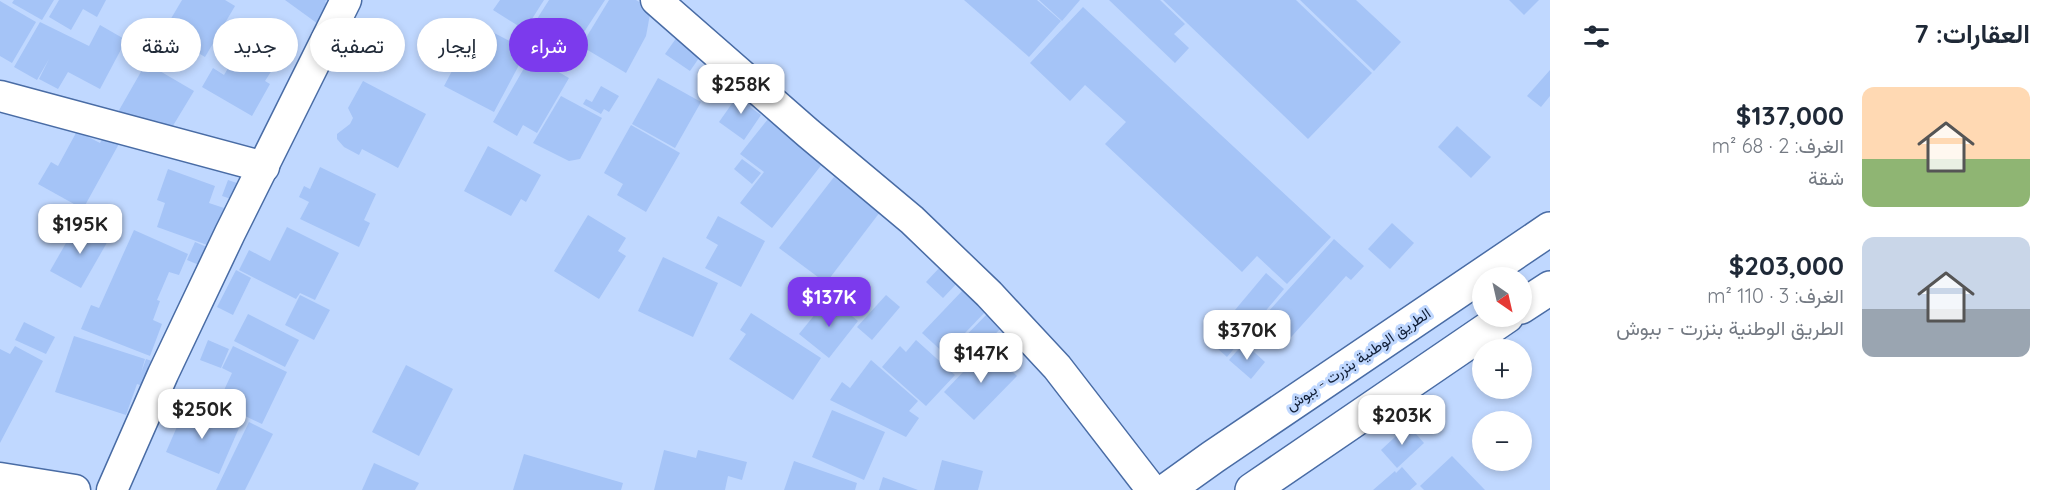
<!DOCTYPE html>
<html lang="ar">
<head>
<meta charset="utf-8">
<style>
	body { margin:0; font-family:Quicksand,Vazirmatn,sans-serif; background:#f6f6f7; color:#1f2937; direction:rtl; height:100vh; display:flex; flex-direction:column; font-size:22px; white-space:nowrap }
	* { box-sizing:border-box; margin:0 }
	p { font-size:20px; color:#747a83 }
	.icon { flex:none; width:33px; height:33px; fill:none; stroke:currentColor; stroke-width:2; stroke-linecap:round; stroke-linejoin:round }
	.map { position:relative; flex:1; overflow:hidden; direction:ltr }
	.panel { display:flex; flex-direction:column; background:#fff; width:510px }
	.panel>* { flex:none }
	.banner { position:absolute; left:18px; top:18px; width:570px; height:54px; direction:rtl; display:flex; gap:12px }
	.needle { width:39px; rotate:146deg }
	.controls { position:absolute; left:1472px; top:267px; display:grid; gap:12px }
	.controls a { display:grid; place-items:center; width:60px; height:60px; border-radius:50%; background:#fff; box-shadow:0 3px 9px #0003; font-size:30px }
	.price { position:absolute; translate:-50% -51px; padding:0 14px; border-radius:12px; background:#fff; color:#222; font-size:20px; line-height:39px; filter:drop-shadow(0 2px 3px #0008) }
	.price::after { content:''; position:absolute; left:50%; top:36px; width:18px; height:14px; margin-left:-9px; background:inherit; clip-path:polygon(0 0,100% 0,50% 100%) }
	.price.current { background:#7c3aed; color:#fff }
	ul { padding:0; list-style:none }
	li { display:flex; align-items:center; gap:18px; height:150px; padding:0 30px }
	li span { display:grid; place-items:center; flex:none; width:168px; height:120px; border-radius:12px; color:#555 }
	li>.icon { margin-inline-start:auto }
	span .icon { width:72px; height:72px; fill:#fffc; stroke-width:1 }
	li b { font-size:26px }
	h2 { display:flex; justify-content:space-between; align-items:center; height:72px; padding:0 30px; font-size:26px }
	.tag { padding:0 21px; border-radius:27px; background:#fff; box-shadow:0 3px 9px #0003; font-size:21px; line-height:54px }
	.tag.current { background:#7c3aed; color:#fff }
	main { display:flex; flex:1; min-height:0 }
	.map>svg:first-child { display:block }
	.building { fill:#a5c4f7 }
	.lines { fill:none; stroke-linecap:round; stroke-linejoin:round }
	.street-casing { stroke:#496ca5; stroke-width:33 }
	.primary-casing { stroke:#496ca5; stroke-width:36 }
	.street { stroke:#fff; stroke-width:30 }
	.primary { stroke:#fff; stroke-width:33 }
	.labels { text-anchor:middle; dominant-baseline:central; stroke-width:6; stroke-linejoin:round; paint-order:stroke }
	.street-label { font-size:15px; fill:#101e36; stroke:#c0d8ff }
</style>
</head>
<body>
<main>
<section class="panel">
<h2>العقارات: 7<svg class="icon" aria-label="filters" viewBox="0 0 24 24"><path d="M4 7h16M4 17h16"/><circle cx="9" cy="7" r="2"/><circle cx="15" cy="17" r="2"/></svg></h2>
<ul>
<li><span style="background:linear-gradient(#ffd9b3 60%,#8fb573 0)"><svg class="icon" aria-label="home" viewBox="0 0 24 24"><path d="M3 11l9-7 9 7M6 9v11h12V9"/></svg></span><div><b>$137,000</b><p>الغرف: 2 · 68 m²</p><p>شقة</p></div></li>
<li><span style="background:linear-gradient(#c9d6e8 60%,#9aa5b1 0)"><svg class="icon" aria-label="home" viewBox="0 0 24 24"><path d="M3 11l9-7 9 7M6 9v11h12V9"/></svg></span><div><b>$203,000</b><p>الغرف: 3 · 110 m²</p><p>الطريق الوطنية بنزرت - ببوش</p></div></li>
</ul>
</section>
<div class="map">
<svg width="1550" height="490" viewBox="0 0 1550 490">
	<rect width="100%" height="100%" fill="#c0d8ff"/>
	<g class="building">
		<path d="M 14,0 L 54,0 L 42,20 L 12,3 Z"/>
		<path d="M 59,0 L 106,0 L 97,17 L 83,9 L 71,30 L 49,17 Z"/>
		<path d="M 182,0 L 225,0 L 235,6 L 205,57 L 163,32 Z"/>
		<path d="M 285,0 L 327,0 L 325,2 L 338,12 L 325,29 Z"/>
		<path d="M 500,0 L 544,0 L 525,30 L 493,10 Z"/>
		<path d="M 549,0 L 605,0 L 569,55 L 530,30 Z"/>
		<path d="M 609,0 L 636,0 L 651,9 L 646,36 L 626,73 L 581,46 Z"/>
		<path d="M 964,0 L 1037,0 L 1061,21 L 1029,57 Z"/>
		<path d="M 1039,0 L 1080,0 L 1062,21 Z"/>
		<path d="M 1109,0 L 1160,0 L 1185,24 L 1174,34 L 1189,48 L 1175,63 Z"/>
		<path d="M 1163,0 L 1296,0 L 1372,73 L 1308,139 Z"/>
		<path d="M 1300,0 L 1356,0 L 1401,42 L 1374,71 Z"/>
		<path d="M 1509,0 L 1539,0 L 1524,15 Z"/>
		<path d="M 0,1 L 36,22 L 12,63 L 0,56 Z"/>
		<path d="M 1083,7 L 1331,237 L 1287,284 L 1257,256 L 1242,272 L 1105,144 L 1126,122 L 1085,85 L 1070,101 L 1030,63 Z"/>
		<path d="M 40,22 L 89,46 L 100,25 L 126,40 L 100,89 L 68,72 L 58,89 L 39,79 L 49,59 L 37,80 L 14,67 Z"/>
		<path d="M 477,24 L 527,50 L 494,112 L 444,86 Z"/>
		<path d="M 677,37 L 701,55 L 690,71 L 665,54 Z"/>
		<path d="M 244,41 L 265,53 L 261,59 L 274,67 L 265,81 L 270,84 L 252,116 L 202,87 L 213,68 L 224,75 Z"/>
		<path d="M 531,56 L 569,78 L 537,133 L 523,125 L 517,136 L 493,122 Z"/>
		<path d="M 146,63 L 194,91 L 171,129 L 158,121 L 152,132 L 118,112 Z"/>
		<path d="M 1550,70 L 1550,96 L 1541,107 L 1527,96 Z"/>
		<path d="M 658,78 L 701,102 L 675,148 L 632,124 Z"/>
		<path d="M 363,81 L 426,114 L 398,168 L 362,149 L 359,155 L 344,147 L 337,139 L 337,134 L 350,124 L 353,118 L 348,108 Z"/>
		<path d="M 601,86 L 619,96 L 609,112 L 604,109 L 601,114 L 583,104 L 586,99 L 592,102 Z"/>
		<path d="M 743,88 L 756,98 L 750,107 L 761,115 L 744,140 L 719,122 Z"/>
		<path d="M 561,96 L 602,118 L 580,159 L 569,161 L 533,143 Z"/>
		<path d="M 768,119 L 823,163 L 772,228 L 740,203 L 764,172 L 740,154 Z"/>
		<path d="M 631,125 L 680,153 L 646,212 L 617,195 L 623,184 L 604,173 Z"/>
		<path d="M 1457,126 L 1491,157 L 1471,178 L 1438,147 Z"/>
		<path d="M 77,131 L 100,143 L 105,134 L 120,142 L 83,209 L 38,184 L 51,162 L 58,166 Z"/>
		<path d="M 488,146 L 541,175 L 526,202 L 521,199 L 511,216 L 464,191 Z"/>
		<path d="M 742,159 L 761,173 L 752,184 L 734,169 Z"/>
		<path d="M 320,167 L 376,194 L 364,220 L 370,223 L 359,247 L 300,219 L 309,202 L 299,197 L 304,186 L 310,189 Z"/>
		<path d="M 168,169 L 215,186 L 209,203 L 224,208 L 210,246 L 157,227 L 165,203 L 157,200 Z"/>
		<path d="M 834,177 L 880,212 L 826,283 L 779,248 Z"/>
		<path d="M 228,180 L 249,187 L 243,203 L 222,196 Z"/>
		<path d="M 588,215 L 626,238 L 618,251 L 626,256 L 599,299 L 554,271 Z"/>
		<path d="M 718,216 L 765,241 L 741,287 L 705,268 L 718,245 L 706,238 Z"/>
		<path d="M 78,222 L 109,239 L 81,288 L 50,271 Z"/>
		<path d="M 1392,223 L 1414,243 L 1390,269 L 1368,249 Z"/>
		<path d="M 287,227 L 339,253 L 315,300 L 300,293 L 296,299 L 239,270 L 249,250 L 270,261 Z"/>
		<path d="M 134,230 L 188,254 L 179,275 L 169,272 L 157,300 L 160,301 L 153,320 L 162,324 L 150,356 L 81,329 L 91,305 L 99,308 Z"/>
		<path d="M 1334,239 L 1364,266 L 1351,280 L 1346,276 L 1284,345 L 1259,322 Z"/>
		<path d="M 195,242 L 219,252 L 211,270 L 187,260 Z"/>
		<path d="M 663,257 L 718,283 L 693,337 L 638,311 Z"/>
		<path d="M 942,265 L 959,281 L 943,298 L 926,282 Z"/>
		<path d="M 236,270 L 251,278 L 233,315 L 217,307 Z"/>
		<path d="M 1266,273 L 1284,289 L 1227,357 L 1209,341 Z"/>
		<path d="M 963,290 L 986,311 L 945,354 L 922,333 Z"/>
		<path d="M 300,295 L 330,310 L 314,340 L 285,325 Z"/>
		<path d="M 886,295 L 900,307 L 872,340 L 857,327 Z"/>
		<path d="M 829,297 L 858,321 L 829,358 L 799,334 Z"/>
		<path d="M 990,311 L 1005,324 L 960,370 L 946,356 Z"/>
		<path d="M 751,313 L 821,358 L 793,400 L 729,359 L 746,334 L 740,330 Z"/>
		<path d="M 248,314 L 299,340 L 285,367 L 234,341 Z"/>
		<path d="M 24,322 L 55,337 L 46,354 L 15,340 Z"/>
		<path d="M 74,336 L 145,359 L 141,373 L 146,359 L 161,364 L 152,389 L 137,384 L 126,415 L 55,392 Z"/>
		<path d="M 208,340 L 229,349 L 221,368 L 200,360 Z"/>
		<path d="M 916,340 L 955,375 L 926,406 L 882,367 L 900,346 L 906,352 Z"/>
		<path d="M 1244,343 L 1265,362 L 1251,379 L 1229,360 Z"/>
		<path d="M 15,346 L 43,361 L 0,443 L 0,349 L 10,354 Z"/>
		<path d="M 233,346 L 287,372 L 262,424 L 218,403 L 232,373 L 222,368 Z"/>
		<path d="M 987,347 L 1017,376 L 974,420 L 944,392 Z"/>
		<path d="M 871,360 L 918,401 L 909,411 L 919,418 L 906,437 L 830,400 L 842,382 L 850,388 Z"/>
		<path d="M 406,365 L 453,389 L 419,456 L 372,432 Z"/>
		<path d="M 186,406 L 239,428 L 219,474 L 166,452 Z"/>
		<path d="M 832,410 L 885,432 L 864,480 L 812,457 Z"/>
		<path d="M 249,422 L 273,434 L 245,490 L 216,490 Z"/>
		<path d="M 1408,425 L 1424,443 L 1397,468 L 1381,450 Z"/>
		<path d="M 664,450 L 696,458 L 698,450 L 747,462 L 742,480 L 728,476 L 725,490 L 654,490 Z"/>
		<path d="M 524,454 L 623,483 L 621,490 L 513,490 Z"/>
		<path d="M 1452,456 L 1485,490 L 1424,490 L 1420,486 Z"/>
		<path d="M 942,460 L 983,471 L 978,490 L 934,490 Z"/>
		<path d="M 794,461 L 857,483 L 855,490 L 784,490 Z"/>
		<path d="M 374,463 L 419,483 L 415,490 L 362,490 Z"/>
		<path d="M 1402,467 L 1417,484 L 1410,490 L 1373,490 L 1395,471 L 1396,473 Z"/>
		<path d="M 883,477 L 918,490 L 879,490 Z"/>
	</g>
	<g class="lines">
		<defs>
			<g id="street">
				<path d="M 656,0 L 808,133 L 912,220 L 989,294 L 1057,367 L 1152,490"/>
				<path d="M 0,96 L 264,167"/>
				<path d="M 0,478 L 75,490"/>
				<path d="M 112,490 L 163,374 L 230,233 L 346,0"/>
			</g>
			<g id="primary">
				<path d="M 1521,307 L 1550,288"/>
				<path d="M 1167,490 L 1213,457 L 1550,229"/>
				<path d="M 1252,490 L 1507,316"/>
			</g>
		</defs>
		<use href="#street" class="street-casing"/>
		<use href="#primary" class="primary-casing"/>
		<use href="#street" class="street"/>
		<use href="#primary" class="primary"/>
	</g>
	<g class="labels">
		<g class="street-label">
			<text transform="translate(1358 359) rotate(-34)">الطريق الوطنية بنزرت - ببوش</text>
		</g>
	</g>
</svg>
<div class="controls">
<a><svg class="needle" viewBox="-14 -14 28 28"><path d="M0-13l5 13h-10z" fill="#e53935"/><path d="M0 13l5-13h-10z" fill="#747a83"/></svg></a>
<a>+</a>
<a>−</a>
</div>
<b class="price" style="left:741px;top:115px">$258K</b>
<b class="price" style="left:80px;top:255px">$195K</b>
<b class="price current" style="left:829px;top:328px">$137K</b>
<b class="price" style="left:1247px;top:361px">$370K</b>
<b class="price" style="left:981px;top:384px">$147K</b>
<b class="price" style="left:202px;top:440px">$250K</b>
<b class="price" style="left:1402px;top:446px">$203K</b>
<div class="banner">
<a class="tag current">شراء</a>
<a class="tag">إيجار</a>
<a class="tag">تصفية</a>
<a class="tag">جديد</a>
<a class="tag">شقة</a>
</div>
</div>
</main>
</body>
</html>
